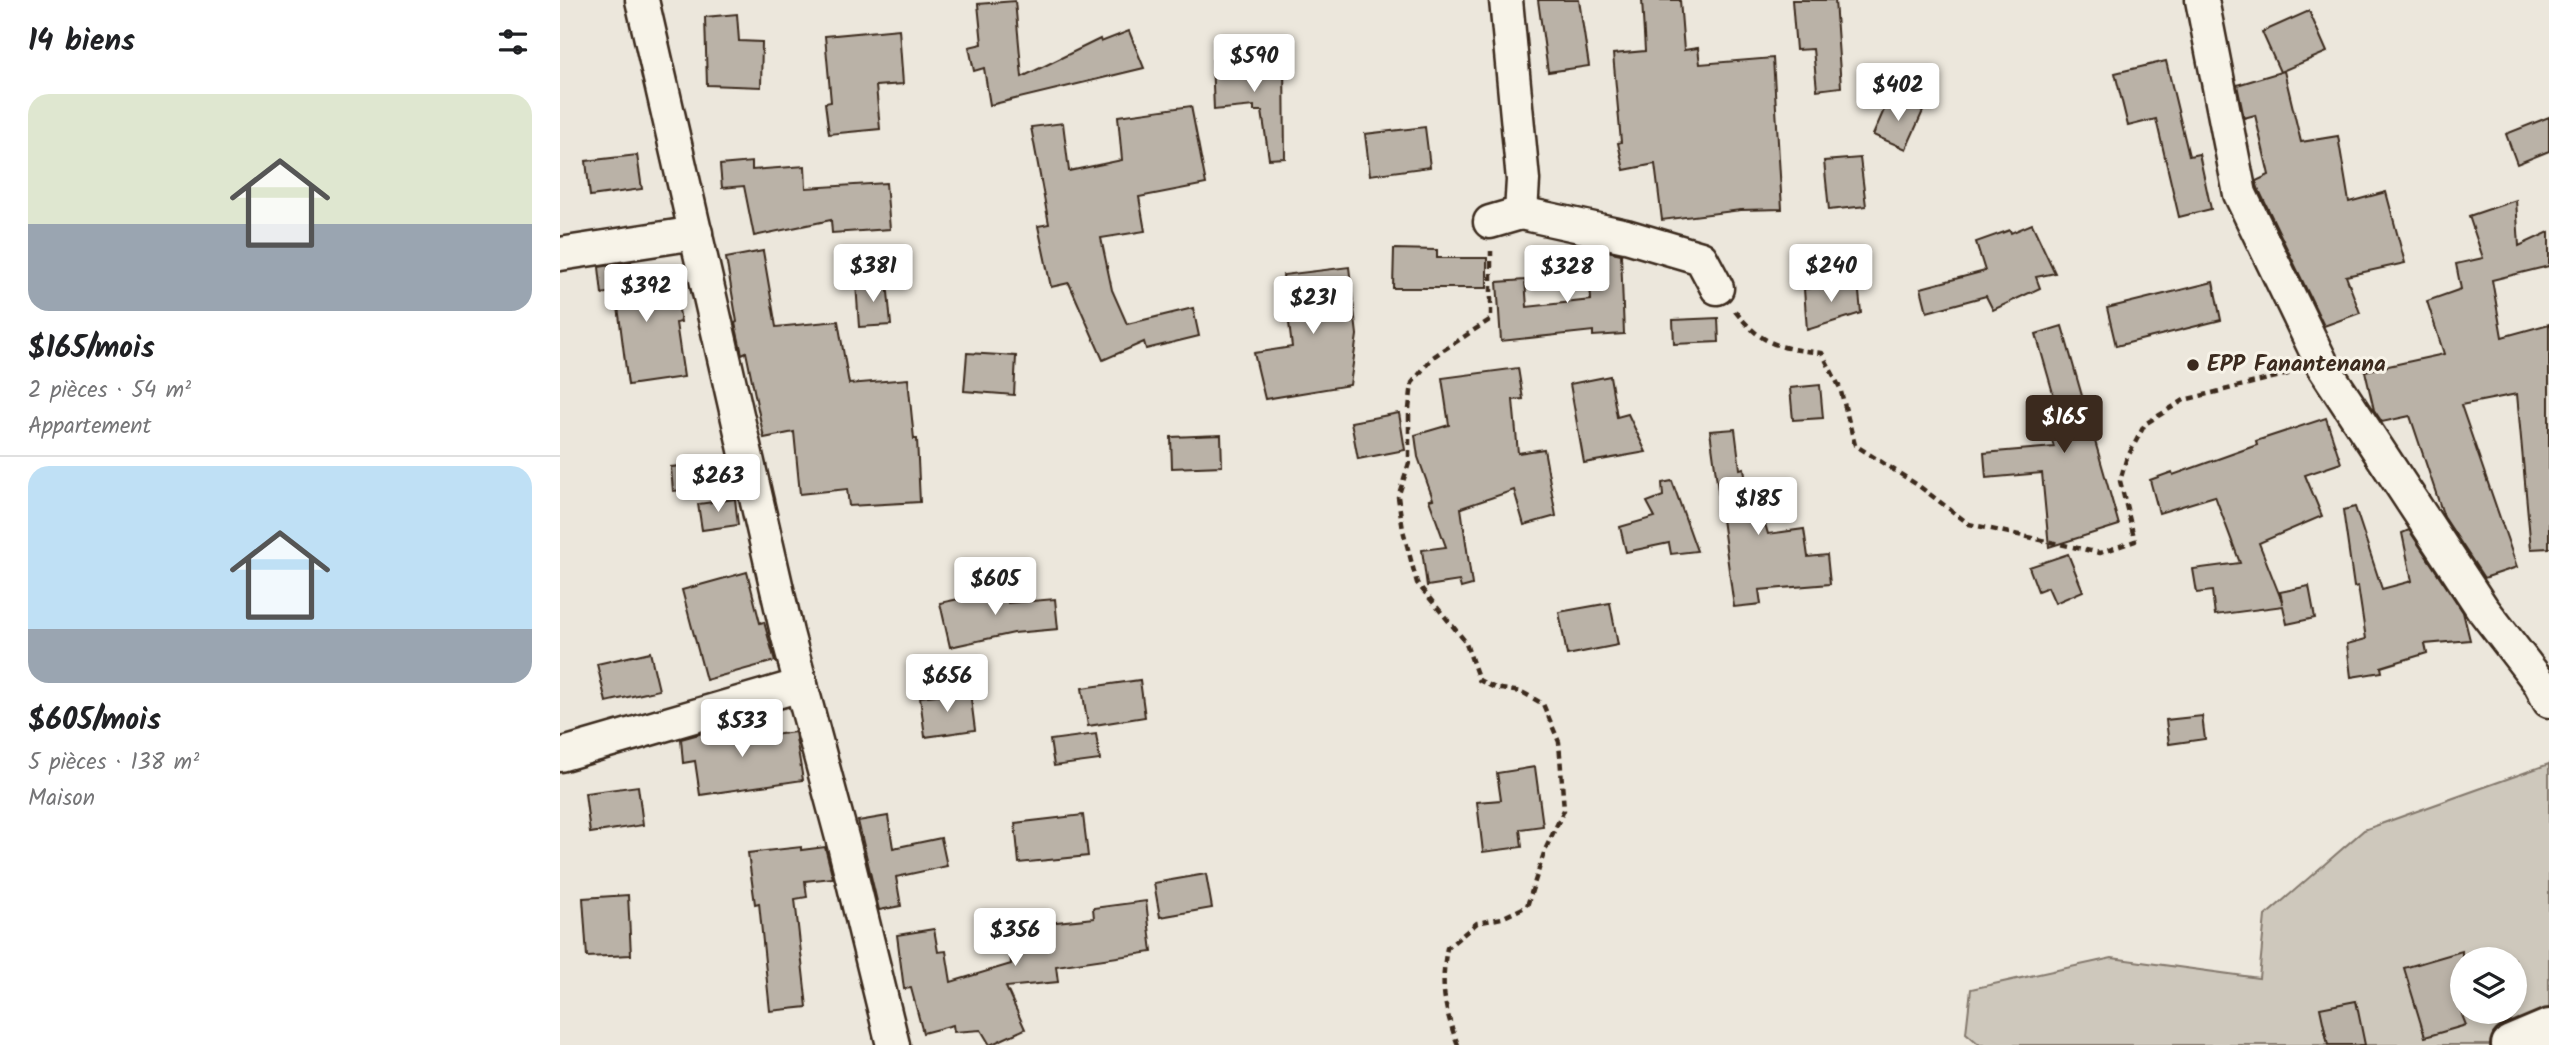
<!DOCTYPE html>
<html lang="fr">
<head>
<meta charset="utf-8">
<style>
	body { margin:0; font-family:Kalam,sans-serif; background:#f2f2f2; color:#202124; height:100vh; display:flex; flex-direction:column; font-size:26px; white-space:nowrap }
	* { box-sizing:border-box; margin:0 }
	p { font-size:23px; color:#757577 }
	.icon { flex:none; width:38px; height:38px; fill:none; stroke:currentColor; stroke-width:2; stroke-linecap:round; stroke-linejoin:round }
	.map { position:relative; flex:1; overflow:hidden }
	.sheet { display:flex; flex-direction:column; background:#fff; width:560px }
	.sheet>* { flex:none }
	.buttons { position:absolute; left:1890px; top:947px; display:grid; gap:14px }
	.buttons a { display:grid; place-items:center; width:77px; height:77px; border-radius:50%; background:#fff; box-shadow:0 4px 10px #0003; font-size:35px }
	.price { position:absolute; translate:-50% -60px; padding:0 16px; border-radius:7px; background:#fff; color:#222; font-size:23px; line-height:46px; filter:drop-shadow(0 2px 4px #0008) }
	.price::after { content:''; position:absolute; left:50%; top:42px; width:21px; height:16px; margin-left:-10px; background:inherit; clip-path:polygon(0 0,100% 0,50% 100%) }
	.price.selected { background:#3b2a1e; color:#fff }
	ul { padding:0; list-style:none }
	li { display:grid; align-content:center; gap:14px; height:371px; padding:0 28px }
	li+li { border-top:2px solid #e0e0e0 }
	li span { display:grid; place-items:center; height:217px; border-radius:21px; color:#555 }
	li>.icon { margin-inline-start:auto }
	span .icon { width:126px; height:126px; fill:#fffc; stroke-width:1 }
	li b { font-size:30px }
	h2 { display:flex; justify-content:space-between; align-items:center; height:84px; padding:0 28px; font-size:30px }
	main { display:flex; flex:1; min-height:0 }
	.map>svg:first-child { display:block }
	.green { fill:#cec8bc; stroke:#84796d; stroke-width:2; fill-rule:evenodd }
	.building { fill:#bab2a7; stroke:#3b2a1e; stroke-width:2 }
	.lines { fill:none; stroke-linecap:round; stroke-linejoin:round }
	.street-casing { stroke:#3b2a1e; stroke-width:37 }
	.secondary-casing { stroke:#3b2a1e; stroke-width:44 }
	.path { stroke:#3b2a1e; stroke-width:4.5; stroke-dasharray:7 5; stroke-linecap:butt }
	.street { stroke:#f7f3e8; stroke-width:32 }
	.secondary { stroke:#f7f3e8; stroke-width:38 }
	.poi-dot { fill:#3b2a1e; stroke:#f7f3e8; stroke-width:2.5 }
	.labels { text-anchor:middle; dominant-baseline:central; stroke-width:6; stroke-linejoin:round; paint-order:stroke }
	.poi-label { font-size:23px; font-weight:bold; fill:#3b2a1e; stroke:#f7f3e8; text-anchor:start }
</style>
</head>
<body>
<main>
<section class="sheet">
<h2>14 biens<svg class="icon" aria-label="filters" viewBox="0 0 24 24"><path d="M4 7h16M4 17h16"/><circle cx="9" cy="7" r="2"/><circle cx="15" cy="17" r="2"/></svg></h2>
<ul>
<li><span style="background:linear-gradient(#dfe7d0 60%,#9aa5b1 0)"><svg class="icon" aria-label="home" viewBox="0 0 24 24"><path d="M3 11l9-7 9 7M6 9v11h12V9"/></svg></span><div><b>$165/mois</b><p>2 pièces · 54 m²</p><p>Appartement</p></div></li>
<li><span style="background:linear-gradient(#bfe0f5 75%,#9aa5b1 0)"><svg class="icon" aria-label="home" viewBox="0 0 24 24"><path d="M3 11l9-7 9 7M6 9v11h12V9"/></svg></span><div><b>$605/mois</b><p>5 pièces · 138 m²</p><p>Maison</p></div></li>
</ul>
</section>
<div class="map">
<svg width="1989" height="1045" viewBox="0 0 1989 1045">
	<rect width="100%" height="100%" fill="#ece7dc"/>
	<filter id="ink" filterUnits="userSpaceOnUse"><feTurbulence type="fractalNoise" baseFrequency=".0143" numOctaves="2"/><feDisplacementMap in="SourceGraphic" scale="14" xChannelSelector="R" yChannelSelector="G"/><feConvolveMatrix kernelMatrix="1 2 1 2 8 2 1 2 1" color-interpolation-filters="sRGB"/></filter>
	<g filter="url(#ink)">
		<path class="green" d="M 1989,764 L 1989,1045 L 1420,1045 L 1406,1033 L 1411,989 L 1552,958 L 1699,978 L 1705,916 L 1804,830 ZM 1902,959 L 1955,959 L 1955,1012 L 1902,1012 Z"/>
		<g class="building">
			<path d="M 978,0 L 1019,0 L 1029,66 L 988,72 Z"/>
			<path d="M 1082,0 L 1120,0 L 1124,50 L 1138,48 L 1140,64 L 1213,58 L 1222,209 L 1181,210 L 1102,220 L 1095,164 L 1064,170 L 1058,143 L 1061,142 L 1053,54 L 1085,51 Z"/>
			<path d="M 1232,0 L 1275,0 L 1281,87 L 1257,90 L 1253,49 L 1236,50 Z"/>
			<path d="M 455,1 L 462,77 L 540,39 L 541,42 L 569,31 L 584,68 L 430,105 L 424,68 L 414,71 L 409,47 L 422,44 L 418,4 Z"/>
			<path d="M 1749,11 L 1767,52 L 1720,72 L 1702,32 Z"/>
			<path d="M 177,14 L 179,41 L 202,42 L 201,87 L 147,85 L 145,17 Z"/>
			<path d="M 339,29 L 343,84 L 316,86 L 320,129 L 269,134 L 265,103 L 271,102 L 265,36 Z"/>
			<path d="M 724,59 L 725,158 L 709,159 L 702,111 L 694,111 L 694,106 L 654,110 L 652,60 Z"/>
			<path d="M 1606,61 L 1629,156 L 1639,154 L 1651,209 L 1619,217 L 1596,119 L 1568,126 L 1555,73 Z"/>
			<path d="M 1724,71 L 1741,142 L 1778,136 L 1789,202 L 1826,192 L 1845,263 L 1786,276 L 1800,313 L 1764,326 L 1698,188 L 1696,181 L 1709,175 L 1695,115 L 1684,118 L 1677,85 Z"/>
			<path d="M 1330,96 L 1363,111 L 1346,149 L 1313,135 Z"/>
			<path d="M 631,106 L 646,184 L 579,197 L 585,231 L 541,238 L 552,290 L 567,324 L 633,308 L 639,336 L 586,349 L 584,342 L 543,360 L 509,283 L 491,287 L 478,226 L 489,224 L 471,127 L 503,123 L 509,171 L 562,160 L 558,116 Z"/>
			<path d="M 1989,117 L 1989,151 L 1957,164 L 1946,134 Z"/>
			<path d="M 865,127 L 870,167 L 810,175 L 805,134 Z"/>
			<path d="M 77,155 L 82,189 L 30,196 L 26,161 Z"/>
			<path d="M 1300,158 L 1306,206 L 1269,210 L 1264,161 Z"/>
			<path d="M 192,162 L 192,170 L 245,166 L 246,188 L 326,183 L 330,229 L 272,233 L 271,220 L 194,236 L 184,186 L 162,188 L 160,165 Z"/>
			<path d="M 1956,200 L 1959,246 L 1989,232 L 1989,266 L 1932,280 L 1942,337 L 1989,324 L 1989,548 L 1971,549 L 1957,394 L 1901,405 L 1957,567 L 1924,578 L 1884,517 L 1850,416 L 1822,422 L 1814,410 L 1805,371 L 1884,354 L 1867,301 L 1901,289 L 1896,264 L 1923,258 L 1909,216 Z"/>
			<path d="M 1472,224 L 1495,273 L 1476,277 L 1480,288 L 1433,310 L 1426,296 L 1367,312 L 1361,288 L 1425,271 L 1416,242 L 1450,230 L 1451,233 Z"/>
			<path d="M 1028,247 L 1061,254 L 1064,334 L 1033,336 L 1033,331 L 941,341 L 937,282 L 965,280 L 967,307 L 1031,300 Z"/>
			<path d="M 834,249 L 877,250 L 877,258 L 927,258 L 927,288 L 833,288 Z"/>
			<path d="M 203,251 L 216,327 L 278,321 L 289,384 L 348,379 L 354,439 L 357,439 L 360,502 L 289,506 L 287,489 L 240,494 L 234,432 L 204,438 L 186,352 L 182,354 L 175,323 L 177,322 L 166,258 Z"/>
			<path d="M 71,262 L 78,283 L 114,278 L 121,322 L 116,323 L 124,377 L 68,385 L 56,291 L 42,294 L 39,267 Z"/>
			<path d="M 789,267 L 797,335 L 790,385 L 705,399 L 694,353 L 732,347 L 723,275 Z"/>
			<path d="M 327,281 L 331,325 L 299,327 L 296,283 Z"/>
			<path d="M 1298,282 L 1301,313 L 1247,330 L 1244,289 Z"/>
			<path d="M 1653,282 L 1661,320 L 1556,346 L 1547,308 Z"/>
			<path d="M 1158,318 L 1159,342 L 1114,344 L 1113,320 Z"/>
			<path d="M 1502,326 L 1559,525 L 1489,547 L 1482,473 L 1426,478 L 1424,453 L 1494,447 L 1483,411 L 1497,407 L 1476,334 Z"/>
			<path d="M 407,353 L 456,356 L 454,395 L 404,391 Z"/>
			<path d="M 958,368 L 963,399 L 953,400 L 958,453 L 984,449 L 996,516 L 964,525 L 954,490 L 901,508 L 912,585 L 901,588 L 899,581 L 867,586 L 862,550 L 886,547 L 869,500 L 873,499 L 858,457 L 855,435 L 889,425 L 882,378 Z"/>
			<path d="M 1050,376 L 1057,417 L 1068,414 L 1086,452 L 1024,463 L 1010,384 Z"/>
			<path d="M 1260,385 L 1263,418 L 1233,420 L 1230,388 Z"/>
			<path d="M 839,413 L 845,450 L 798,459 L 791,422 Z"/>
			<path d="M 1766,418 L 1781,463 L 1745,475 L 1762,516 L 1699,543 L 1723,604 L 1720,592 L 1749,586 L 1755,618 L 1727,624 L 1723,606 L 1655,615 L 1652,591 L 1637,593 L 1633,569 L 1680,563 L 1655,496 L 1599,513 L 1590,480 L 1612,472 L 1613,475 L 1697,445 L 1696,441 Z"/>
			<path d="M 1175,429 L 1180,469 L 1184,468 L 1191,521 L 1203,517 L 1208,534 L 1244,529 L 1248,557 L 1267,555 L 1270,584 L 1199,590 L 1201,604 L 1174,607 L 1150,431 Z"/>
			<path d="M 661,435 L 662,466 L 612,468 L 611,437 Z"/>
			<path d="M 142,464 L 144,488 L 113,491 L 111,467 Z"/>
			<path d="M 1112,481 L 1137,551 L 1111,554 L 1109,543 L 1066,552 L 1060,527 L 1095,517 L 1087,502 L 1103,496 L 1102,483 Z"/>
			<path d="M 175,499 L 178,525 L 142,530 L 138,504 Z"/>
			<path d="M 1795,507 L 1822,589 L 1852,581 L 1842,533 L 1849,530 L 1903,612 L 1910,640 L 1865,644 L 1867,653 L 1821,667 L 1822,672 L 1791,677 L 1787,644 L 1806,639 L 1798,586 L 1794,587 L 1783,510 Z"/>
			<path d="M 1508,554 L 1523,591 L 1495,603 L 1488,587 L 1478,591 L 1469,567 Z"/>
			<path d="M 187,572 L 200,623 L 204,622 L 215,661 L 146,680 L 122,590 Z"/>
			<path d="M 445,589 L 448,603 L 495,599 L 498,629 L 454,633 L 390,647 L 380,603 Z"/>
			<path d="M 1050,603 L 1058,645 L 1007,655 L 999,612 Z"/>
			<path d="M 90,652 L 99,690 L 46,702 L 37,664 Z"/>
			<path d="M 580,680 L 585,717 L 528,726 L 522,688 Z"/>
			<path d="M 410,691 L 415,730 L 365,737 L 360,697 Z"/>
			<path d="M 1642,716 L 1645,739 L 1609,744 L 1606,720 Z"/>
			<path d="M 183,722 L 184,739 L 235,732 L 243,780 L 140,795 L 135,761 L 123,763 L 121,739 Z"/>
			<path d="M 536,734 L 540,760 L 494,766 L 490,740 Z"/>
			<path d="M 975,767 L 983,826 L 960,829 L 962,847 L 923,852 L 917,802 L 941,800 L 937,773 Z"/>
			<path d="M 78,786 L 83,825 L 30,833 L 25,793 Z"/>
			<path d="M 523,815 L 528,856 L 459,863 L 455,823 Z"/>
			<path d="M 328,816 L 333,848 L 381,838 L 387,866 L 336,877 L 341,906 L 319,910 L 298,821 Z"/>
			<path d="M 241,847 L 241,850 L 265,847 L 273,878 L 245,881 L 247,897 L 235,899 L 247,1007 L 210,1011 L 199,903 L 195,904 L 188,853 Z"/>
			<path d="M 646,874 L 652,908 L 600,917 L 594,883 Z"/>
			<path d="M 68,895 L 71,955 L 27,957 L 23,898 Z"/>
			<path d="M 586,901 L 592,952 L 496,966 L 498,982 L 446,987 L 465,1029 L 430,1045 L 421,1030 L 394,1032 L 393,1025 L 363,1033 L 351,988 L 344,989 L 337,935 L 374,929 L 378,952 L 386,951 L 391,982 L 451,964 L 448,927 L 534,918 L 533,908 Z"/>
			<path d="M 1902,951 L 1902,1015 L 1906,1025 L 1865,1037 L 1844,968 Z"/>
			<path d="M 1796,1001 L 1805,1045 L 1768,1045 L 1760,1008 Z"/>
		</g>
		<g class="lines">
			<defs>
				<g id="street">
					<path d="M 82,0 L 227,633 L 284,845 L 333,1045"/>
					<path d="M 1642,0 L 1680,194 L 1763,366 L 1922,608 L 1979,682 L 1989,701"/>
					<path d="M 961,213 L 1066,236 L 1141,258 L 1157,288"/>
					<path d="M 930,222 L 961,213 L 963,180 L 946,0"/>
					<path d="M 0,254 L 136,233"/>
					<path d="M 0,755 L 241,685"/>
				</g>
				<path id="secondary" d="M 1951,1045 L 1989,1029"/>
			</defs>
			<use href="#street" class="street-casing"/>
			<use href="#secondary" class="secondary-casing"/>
			<g class="path">
				<path d="M 1175,311 C 1203,346 1219,348 1262,353 L 1280,388 L 1295,445 L 1359,486 L 1409,524 L 1540,553 L 1575,541 L 1560,481 L 1566,460 L 1585,424 L 1624,400 L 1732,373"/>
				<path d="M 898,1045 C 884,1008 880,986 887,948 L 917,923 L 942,918 L 967,906 L 985,850 L 1004,810 L 999,742 L 983,704 L 962,692 L 935,688 L 919,680 L 905,641 L 857,583 L 843,530 L 838,497 L 849,463 L 849,409 L 852,383 L 873,357 L 931,319 L 931,251"/>
			</g>
			<use href="#street" class="street"/>
			<use href="#secondary" class="secondary"/>
		</g>
	</g>
	<circle class="poi-dot" cx="1633" cy="365" r="7"/>
	<g class="labels">
		<g class="poi-label">
			<text x="1647" y="365">EPP Fanantenana</text>
		</g>
	</g>
</svg>
<div class="buttons">
<a><svg class="icon" aria-label="layers" viewBox="0 0 24 24"><path d="M12 4l9 5-9 5-9-5zM3 14l9 5 9-5"/></svg></a>
</div>
<b class="price" style="left:694px;top:94px">$590</b>
<b class="price" style="left:1338px;top:123px">$402</b>
<b class="price" style="left:313px;top:304px">$381</b>
<b class="price" style="left:1271px;top:304px">$240</b>
<b class="price" style="left:1007px;top:305px">$328</b>
<b class="price" style="left:86px;top:324px">$392</b>
<b class="price" style="left:753px;top:336px">$231</b>
<b class="price selected" style="left:1504px;top:455px">$165</b>
<b class="price" style="left:158px;top:514px">$263</b>
<b class="price" style="left:1198px;top:537px">$185</b>
<b class="price" style="left:435px;top:617px">$605</b>
<b class="price" style="left:387px;top:714px">$656</b>
<b class="price" style="left:182px;top:759px">$533</b>
<b class="price" style="left:455px;top:968px">$356</b>
</div>
</main>
</body>
</html>
